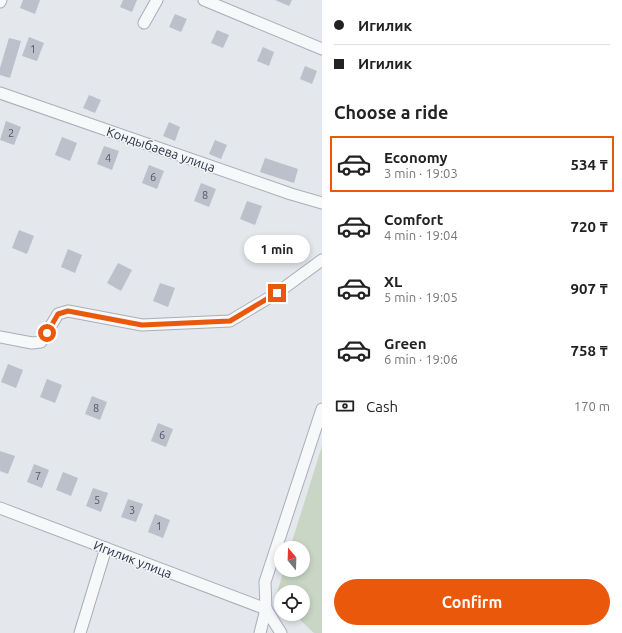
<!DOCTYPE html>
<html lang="en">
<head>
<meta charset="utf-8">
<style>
  :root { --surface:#fff; --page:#f2f2f2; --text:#222; --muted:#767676; --line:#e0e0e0; --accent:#ea580c }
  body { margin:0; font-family:Ubuntu,sans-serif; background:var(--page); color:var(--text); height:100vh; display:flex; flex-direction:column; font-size:15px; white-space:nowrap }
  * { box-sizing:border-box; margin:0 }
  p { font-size:13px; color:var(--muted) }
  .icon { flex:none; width:22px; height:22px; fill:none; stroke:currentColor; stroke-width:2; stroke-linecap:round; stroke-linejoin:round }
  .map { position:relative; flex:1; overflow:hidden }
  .details { display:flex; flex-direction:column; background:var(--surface); width:300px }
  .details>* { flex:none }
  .hud { display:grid; align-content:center; height:88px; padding:0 12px; background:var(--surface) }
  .needle { width:26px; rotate:341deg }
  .fabs { position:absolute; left:274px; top:541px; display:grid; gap:8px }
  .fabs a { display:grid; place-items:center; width:36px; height:36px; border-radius:50%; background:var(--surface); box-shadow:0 2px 6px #0003; font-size:20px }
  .end { position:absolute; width:18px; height:18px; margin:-9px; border:5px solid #ea580c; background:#fff; box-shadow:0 0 0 2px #fff }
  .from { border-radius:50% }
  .bubble { position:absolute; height:28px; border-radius:14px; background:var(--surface); box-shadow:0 2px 6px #0003; font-size:13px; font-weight:600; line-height:28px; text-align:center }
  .hud b { display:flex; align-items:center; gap:14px; height:38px; font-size:15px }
  .hud b+b { border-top:1px solid var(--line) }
  .hud i { width:10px; height:10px; background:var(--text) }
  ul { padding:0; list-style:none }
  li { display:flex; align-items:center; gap:12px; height:56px; margin:0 8px 6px; padding:0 4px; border:2px solid transparent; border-radius:0px }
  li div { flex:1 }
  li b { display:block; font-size:15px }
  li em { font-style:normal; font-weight:600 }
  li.current { border-color:var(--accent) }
  li>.icon { width:36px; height:36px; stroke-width:1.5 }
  h2 { padding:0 12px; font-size:18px; line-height:48px }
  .pay { display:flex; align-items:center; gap:10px; height:44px; padding:0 12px; font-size:15px }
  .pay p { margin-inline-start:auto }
  .button { display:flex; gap:8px; margin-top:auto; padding:8px 12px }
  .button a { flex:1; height:46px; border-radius:24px; background:var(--accent); color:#fff; font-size:16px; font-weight:600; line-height:46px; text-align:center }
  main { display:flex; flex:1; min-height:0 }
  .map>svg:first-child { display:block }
</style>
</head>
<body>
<main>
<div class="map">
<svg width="322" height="633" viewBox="0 0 322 633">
  <rect width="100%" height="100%" fill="#e4e7ec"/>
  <path fill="#c9d6c5" d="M322,446v187h-8l-20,-19h9v-22h-22v9l-5,-5 8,-26h19v-22h-13z"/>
  <g fill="#bbc0ca">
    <path d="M23,0h17l-5,14 -15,-6z"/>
    <path d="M123,0h14l-5,12 -12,-5z"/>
    <path d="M275,0h17l-3,6z"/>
    <path d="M175,14l12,5 -6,13 -12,-5z"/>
    <path d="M217,30l12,5 -6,13 -12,-5z"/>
    <path d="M29,37l15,6 -7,18 -15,-5z"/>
    <path d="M9,38l12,3 -11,37 -10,-3v-7z"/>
    <path d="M263,47l11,5 -5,14 -12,-5z"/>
    <path d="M305,66l12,5 -5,13 -12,-5z"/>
    <path d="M89,95l12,5 -6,13 -12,-5z"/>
    <path d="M6,121l15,6 -7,18 -14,-5z"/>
    <path d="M169,122l11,5 -5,14 -12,-5z"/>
    <path d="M62,137l15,6 -7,18 -15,-6z"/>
    <path d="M215,140l12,5 -6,14 -12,-5z"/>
    <path d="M104,146l15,5 -7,19 -15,-6z"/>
    <path d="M265,158l33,11 -4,14 -34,-11z"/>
    <path d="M149,165l15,6 -7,18 -15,-6z"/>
    <path d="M201,183l15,6 -7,18 -15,-6z"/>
    <path d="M247,201l15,5 -7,19 -15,-6z"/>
    <path d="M19,230l15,6 -7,18 -15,-6z"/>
    <path d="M68,249l14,6 -7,18 -14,-6z"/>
    <path d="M118,263l14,7 -11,21 -14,-8z"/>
    <path d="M160,283l15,5 -7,19 -15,-6z"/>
    <path d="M8,364l15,6 -7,18 -15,-6z"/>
    <path d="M47,379l15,6 -7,18 -15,-6z"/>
    <path d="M92,396l15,6 -7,18 -15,-6z"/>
    <path d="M158,423l15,6 -7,18 -15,-6z"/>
    <path d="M0,451l15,5 -7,18 -8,-3z"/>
    <path d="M34,464l15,6 -7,18 -15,-6z"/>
    <path d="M63,472l15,6 -7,18 -15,-6z"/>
    <path d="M93,488l15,5 -7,19 -15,-6z"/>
    <path d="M128,499l15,5 -7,18 -15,-5z"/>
    <path d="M155,514l15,6 -7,18 -15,-6z"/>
  </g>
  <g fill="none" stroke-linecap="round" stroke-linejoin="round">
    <defs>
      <g id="minor">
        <path d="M204,0l118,49"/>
        <path d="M0,2l1,-2"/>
        <path d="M144,23l13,-23"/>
        <path d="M0,93l291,101 31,9"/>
        <path d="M0,337l32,6 9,-1 17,-28 10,-3 74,14 88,-4 47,-28 45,-33"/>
        <path d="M0,508l266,101"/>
        <path d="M266,609l15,24"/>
        <path d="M80,633l26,-85"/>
        <path d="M260,633l6,-24 -1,-27 57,-173"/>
      </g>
    </defs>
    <use href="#minor" stroke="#a9aeb7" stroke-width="13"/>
    <use href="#minor" stroke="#f7f8fa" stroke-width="11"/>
  </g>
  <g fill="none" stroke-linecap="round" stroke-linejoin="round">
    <path stroke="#ea580c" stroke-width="5" d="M47,333l11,-19 10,-3 74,14 88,-4 47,-28"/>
  </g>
  <g text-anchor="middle" stroke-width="3" stroke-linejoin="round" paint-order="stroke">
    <g font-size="11" fill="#4f5766">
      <text x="33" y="53">1</text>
      <text x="11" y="137">2</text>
      <text x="108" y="162">4</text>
      <text x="153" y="181">6</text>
      <text x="205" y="199">8</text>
      <text x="96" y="412">8</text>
      <text x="162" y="439">6</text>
      <text x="38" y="480">7</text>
      <text x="97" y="504">5</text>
      <text x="132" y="514">3</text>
      <text x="159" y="530">1</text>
    </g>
    <g font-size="13" fill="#2b3445" stroke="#f4f6f9">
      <text transform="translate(161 149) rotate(19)" y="5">Кондыбаева улица</text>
      <text transform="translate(133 559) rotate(21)" y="5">Игилик улица</text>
    </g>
  </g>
</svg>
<div class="fabs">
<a><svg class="needle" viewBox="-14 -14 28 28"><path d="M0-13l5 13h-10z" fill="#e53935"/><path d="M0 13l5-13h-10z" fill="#767676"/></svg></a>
<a><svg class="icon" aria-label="locate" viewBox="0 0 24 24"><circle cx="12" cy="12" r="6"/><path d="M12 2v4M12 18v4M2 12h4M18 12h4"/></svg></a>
</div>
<i class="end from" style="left:47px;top:333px"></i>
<i class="end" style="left:277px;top:293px"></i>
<div class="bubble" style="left:244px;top:235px;width:66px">1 min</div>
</div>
<section class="details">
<div class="hud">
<b><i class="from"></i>Игилик</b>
<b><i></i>Игилик</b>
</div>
<h2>Choose a ride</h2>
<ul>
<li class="current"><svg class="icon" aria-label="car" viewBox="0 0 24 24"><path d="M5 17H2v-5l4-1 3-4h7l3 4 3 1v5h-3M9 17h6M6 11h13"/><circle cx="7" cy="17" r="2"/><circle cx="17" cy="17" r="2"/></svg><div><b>Economy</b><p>3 min · 19:03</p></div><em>534 ₸</em></li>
<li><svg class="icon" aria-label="car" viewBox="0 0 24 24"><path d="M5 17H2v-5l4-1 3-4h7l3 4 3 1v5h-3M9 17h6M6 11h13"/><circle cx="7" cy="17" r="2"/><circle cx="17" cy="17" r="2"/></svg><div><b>Comfort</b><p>4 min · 19:04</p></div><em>720 ₸</em></li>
<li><svg class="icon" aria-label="car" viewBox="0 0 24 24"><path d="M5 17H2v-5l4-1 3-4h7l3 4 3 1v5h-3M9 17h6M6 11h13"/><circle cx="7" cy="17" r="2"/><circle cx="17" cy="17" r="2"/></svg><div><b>XL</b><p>5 min · 19:05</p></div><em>907 ₸</em></li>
<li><svg class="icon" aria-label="car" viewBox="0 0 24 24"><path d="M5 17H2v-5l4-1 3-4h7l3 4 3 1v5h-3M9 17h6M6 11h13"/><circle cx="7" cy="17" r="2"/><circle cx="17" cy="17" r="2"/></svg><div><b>Green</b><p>6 min · 19:06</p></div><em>758 ₸</em></li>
</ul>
<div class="pay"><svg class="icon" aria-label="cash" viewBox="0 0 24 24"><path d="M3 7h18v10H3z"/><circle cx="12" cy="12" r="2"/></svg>Cash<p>170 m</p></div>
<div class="button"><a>Confirm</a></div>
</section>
</main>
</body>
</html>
